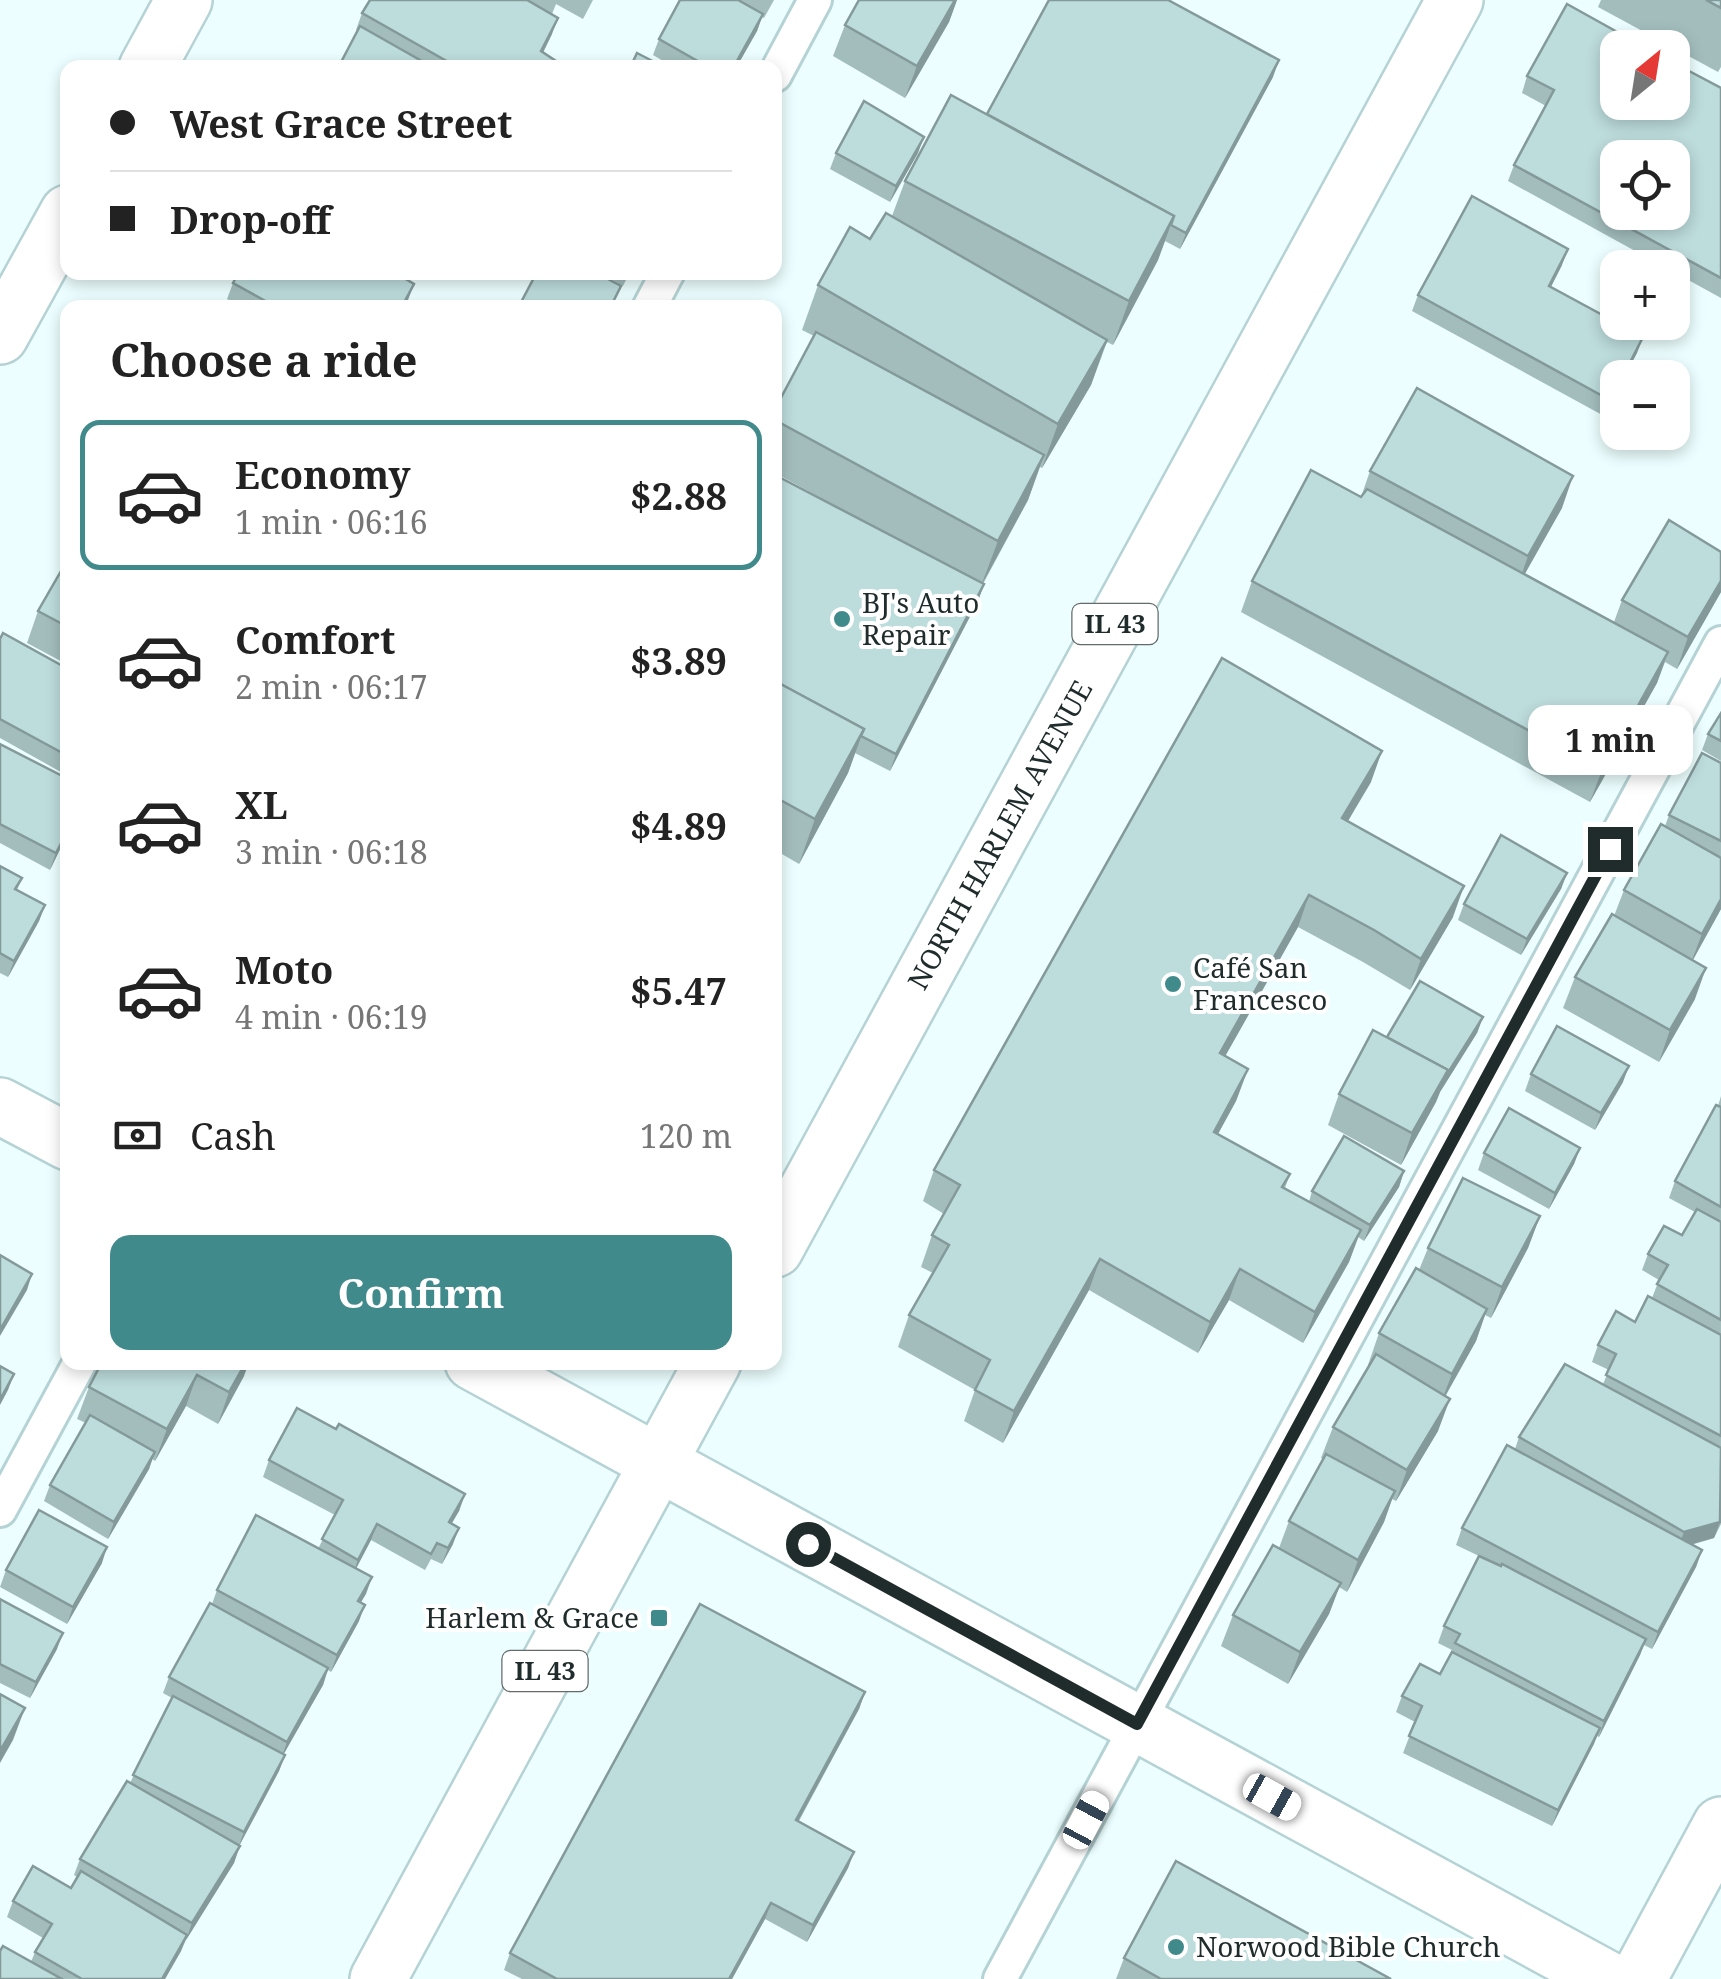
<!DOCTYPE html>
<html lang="en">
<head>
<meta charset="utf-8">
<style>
  :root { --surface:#fff; --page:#f6f6f6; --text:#222; --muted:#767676; --line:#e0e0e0; --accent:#418a8c }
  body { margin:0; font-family:"Noto Serif",serif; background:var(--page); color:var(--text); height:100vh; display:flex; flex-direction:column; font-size:38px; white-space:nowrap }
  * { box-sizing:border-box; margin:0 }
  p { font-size:32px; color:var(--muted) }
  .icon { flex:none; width:55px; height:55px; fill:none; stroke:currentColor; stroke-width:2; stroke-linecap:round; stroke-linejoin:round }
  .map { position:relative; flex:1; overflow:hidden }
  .details { position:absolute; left:60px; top:300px; width:722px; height:1070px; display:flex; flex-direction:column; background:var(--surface); border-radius:20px; box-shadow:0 5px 15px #0003 }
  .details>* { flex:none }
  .guide { position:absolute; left:60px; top:60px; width:722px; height:220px; border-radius:20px; box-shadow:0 5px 15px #0003; display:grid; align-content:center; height:220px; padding:0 50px; background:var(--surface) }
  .needle { width:65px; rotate:30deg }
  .controls { position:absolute; left:1600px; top:30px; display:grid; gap:20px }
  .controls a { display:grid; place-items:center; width:90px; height:90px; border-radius:20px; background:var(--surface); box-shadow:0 5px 15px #0003; font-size:50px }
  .end { position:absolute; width:45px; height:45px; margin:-22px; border:12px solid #202c2c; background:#fff; box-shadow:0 0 0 5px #fff }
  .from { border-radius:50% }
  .bubble { position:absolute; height:70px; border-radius:20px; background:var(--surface); box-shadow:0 5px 15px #0003; font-size:32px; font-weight:700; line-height:70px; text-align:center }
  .car { position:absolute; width:30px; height:60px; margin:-30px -15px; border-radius:12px; box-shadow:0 0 8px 2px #0007; background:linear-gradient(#fff 24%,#345 0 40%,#fff 0 76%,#345 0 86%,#fff 0) }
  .guide b { display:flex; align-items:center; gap:35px; height:95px; font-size:38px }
  .guide b+b { border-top:2px solid var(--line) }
  .guide i { width:25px; height:25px; background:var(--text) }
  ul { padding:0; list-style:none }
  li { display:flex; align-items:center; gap:30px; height:150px; margin:0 20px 15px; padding:0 30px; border:5px solid transparent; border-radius:20px }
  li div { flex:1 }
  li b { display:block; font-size:38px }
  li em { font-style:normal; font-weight:700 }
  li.selected { border-color:var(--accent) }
  li>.icon { width:90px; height:90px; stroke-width:1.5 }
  h2 { padding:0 50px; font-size:45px; line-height:120px }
  .pay { display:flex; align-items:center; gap:25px; height:110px; padding:0 50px; font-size:38px }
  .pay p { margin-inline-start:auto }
  .primary-button { display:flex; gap:20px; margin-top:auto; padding:20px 50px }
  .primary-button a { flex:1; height:115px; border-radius:20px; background:var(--accent); color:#fff; font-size:40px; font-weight:700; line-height:115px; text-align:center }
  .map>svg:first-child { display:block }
</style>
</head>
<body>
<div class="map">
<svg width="1721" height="1979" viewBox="0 0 1721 1979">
  <rect width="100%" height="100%" fill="#ecfeff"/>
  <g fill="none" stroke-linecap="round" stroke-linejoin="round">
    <defs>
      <g id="service">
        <path d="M775,75l40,-75"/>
        <path d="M649,308l19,-36"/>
        <path d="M0,1510l80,-148"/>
        <path d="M1000,1979l721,-1336"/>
      </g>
      <g id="minor">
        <path d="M147,68l37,-68"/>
        <path d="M0,336l68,-123"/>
        <path d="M0,1106l68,36"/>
        <path d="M473,1362l1134,617"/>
        <path d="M1638,1979l83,-154"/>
      </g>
      <g id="primary">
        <path d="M775,1249l680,-1249"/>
        <path d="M378,1979l335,-617"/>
      </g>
    </defs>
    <use href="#service" stroke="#b5d3d4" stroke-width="38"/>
    <use href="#minor" stroke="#b5d3d4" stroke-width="60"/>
    <use href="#primary" stroke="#b5d3d4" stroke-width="60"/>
    <use href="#service" stroke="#fff" stroke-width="32"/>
    <use href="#minor" stroke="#fff" stroke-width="55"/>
    <use href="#primary" stroke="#fff" stroke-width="55"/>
  </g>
  <g fill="#a3bdbd">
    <path d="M370,0h223l-10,19 -27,-15 -4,10v20l-9,19 15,15h-220l20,-37 -2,-1 6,-17z"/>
    <path d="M680,0h94l-10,18 -2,-1 -5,14 -21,37h-61l-22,-13 6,-16z"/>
    <path d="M859,0h98l-8,22 -44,76 -72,-42 12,-31z"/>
    <path d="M1601,0h120v67l-3,5 -120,-65z"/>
    <path d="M1527,76l194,12v210l-49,-27v-3h-6l-158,-87 6,-16 32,-59 -24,-13z"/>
    <path d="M1273,77l-93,172 -15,-8 -7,19 -45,85 -6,-3 -16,43 -49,83 -2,-1 -12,33 -45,84h1l-6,17 -88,170 -35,-18 -7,20 -49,91 -24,-14v-370l90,42 -90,-49v-64l39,-73 -12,-6 16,-45 52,-46 22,-23 13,-35 82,-67z"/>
    <path d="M836,153h82l-28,49 -60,-33z"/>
    <path d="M1562,265l-11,22 86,66 -19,25v13l-14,25 -192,-105 6,-16z"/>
    <path d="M599,272h31l-7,14z"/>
    <path d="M233,283l181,1 -10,24h-161l-16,-9z"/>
    <path d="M1370,471l192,37 -38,66 90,48 8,-22 99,-48v40l-44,77 -12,-7 -8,21 -67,119 -349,-190 11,-31 109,-84z"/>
    <path d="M68,546v119l-41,-22 11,-32 29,-51 -4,-2z"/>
    <path d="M0,639l68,30v107l-68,-38z"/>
    <path d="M1721,713v48l-19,-11 6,-16z"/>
    <path d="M0,744l68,35v67l-5,-3 -13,27 -50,-27z"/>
    <path d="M1721,763v146l-28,51 2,39 -36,63 -96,-54 12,-31 39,-61 10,-26 41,-64 4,-11z"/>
    <path d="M1371,782l-24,39 106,96 -43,73 -47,-28 -65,-35 -73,129 23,13 -12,32 -18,33 72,40 -5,14 24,14 3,-11 92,-20 -5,16 -35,54 -6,-4 -9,25 -46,81 -74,-43 -31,53 -109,-63 -86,153 -39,-22 11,-31 -77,-43 11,-32 24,-42 -12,-6 11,-32 12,-21 -21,-13 11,-31z"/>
    <path d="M0,866l22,12 -5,12 28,15 -6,16 -31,56 -8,-4z"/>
    <path d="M1567,873l-6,16 -40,66 -63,-35 6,-16z"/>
    <path d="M1483,1017l-6,16 -37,59 -4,10 -35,63 -73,-40 11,-31 48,-57z"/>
    <path d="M1531,1074l92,8 -28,48 -70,-39z"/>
    <path d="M1721,1096v428l-7,14 -23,7 11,5 -6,17 -44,82 -8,-4 -4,10 -41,82 -2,-1 -45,90 -149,-73 12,-31 -19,-10 6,-16 38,-22 12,-24 -14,-7 6,-17 35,-70 -23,-11 6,-17 53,-79 4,-12 84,-53 6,-14 -17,-8 6,-17 37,-23 17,-24 7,-18 -17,-10 6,-16 34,-19 13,-23 -26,-14 6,-17 43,-75z"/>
    <path d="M1580,1148l-6,16 -25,45 -71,-39 6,-17z"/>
    <path d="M1540,1216l-12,32 -37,70 -6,-3 -9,26 -31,56 -7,34 -42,70 -4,-2 -8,23 -37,70 -8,-5 -10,27 -41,70 -67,-38 12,-31 46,-67 10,-27 34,-62 -2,-1 12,-31 36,-62h-1l11,-32 40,-63 9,-22z"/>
    <path d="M102,1362l142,14 -26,48 -32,-18 -31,55 -3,-2 -3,10 -41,70 -64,-38 6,-16 36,-62 -9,-4 12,-32z"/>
    <path d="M336,1429l129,65 -6,17 -7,12 1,21 -11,20 -11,-5 -6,11 -54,-30 -15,29 16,8 -11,25 -2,19 -28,51 -3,-2 -5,15 -40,69 2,1 -6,16 -40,75 -5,17 -48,77 -5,11 -16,28h-165l31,-17 4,-10 8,-14 -36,-21 6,-16 58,-13 6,-11 -3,-2 6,-16 50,-76 42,-85 -9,-5 6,-16 43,-73 5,-14 101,-41 17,-34 -72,-38 6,-17z"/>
    <path d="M102,1563l-35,61 -67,-37 6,-17z"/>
    <path d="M0,1599l57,50 -27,49 -30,-15z"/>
    <path d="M865,1692l-6,17 -60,112 55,31 -6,16 -41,74 -42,-23 -33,60h-210l-18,-9 6,-17z"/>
    <path d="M1124,1958l267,21h-275z"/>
  </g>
  <g fill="#849a9a">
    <path d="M955,0h2l-8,22 -44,76 12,-32z"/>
    <path d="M763,14l-6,17 -21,37h-3z"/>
    <path d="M558,18l-6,16 -17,34 6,-17z"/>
    <path d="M1279,60l-6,17 -93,172 6,-16z"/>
    <path d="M924,137l-6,16 -28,49 6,-16z"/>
    <path d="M1174,216l-16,44 -45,85 16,-44z"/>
    <path d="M1568,249l-6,16 -19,37 6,-16z"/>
    <path d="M414,284l-6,16 -4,8h-3z"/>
    <path d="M1643,337l-6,16 -13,25h-2z"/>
    <path d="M1107,340l-16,45 -49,83 16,-44z"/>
    <path d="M1618,386v5l-14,25 6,-16z"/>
    <path d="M1044,455l-16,45 -47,86 17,-45z"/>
    <path d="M1573,476l-11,32 -45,80 11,-32z"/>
    <path d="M1721,581v11l-44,77 11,-32z"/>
    <path d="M984,584l-6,17 -88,170 6,-17z"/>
    <path d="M1668,652l-11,31 -67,119 12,-32z"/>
    <path d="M864,729l-16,44 -49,91 16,-45z"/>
    <path d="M1382,751l-11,31 -40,68 11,-32z"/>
    <path d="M68,830l-5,13 -13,27 6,-17z"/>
    <path d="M1567,873l-6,16 -40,66 6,-16z"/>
    <path d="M1464,886l-11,31 -43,73 11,-31z"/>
    <path d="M1309,895l-11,32 -89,158 11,-32z"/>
    <path d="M1721,899v10l-31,56 12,-31z"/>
    <path d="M45,905l-6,16 -31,56 6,-16z"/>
    <path d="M1706,968l-11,31 -36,63 11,-32z"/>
    <path d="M1483,1017l-6,16 -37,59 -4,10 -35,63 11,-32 36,-63z"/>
    <path d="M1629,1066l-6,16 -28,48 6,-17z"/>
    <path d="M1248,1069l-12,32 -34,62 12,-31z"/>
    <path d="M1580,1148l-6,16 -25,45 6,-16z"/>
    <path d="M1404,1171l-5,16 -35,54 6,-16z"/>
    <path d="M1540,1216l-12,32 -37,70 11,-31z"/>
    <path d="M1361,1230l-12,32 -46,81 12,-31z"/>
    <path d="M1100,1259l-11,31 -86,153 11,-32z"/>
    <path d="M1240,1269l-11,31 -31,53 12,-31z"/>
    <path d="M32,1274l-5,16 -27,46v-6z"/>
    <path d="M1487,1309l-11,32 -36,64 12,-31z"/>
    <path d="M246,1362h3l-5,14 -26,48 11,-32z"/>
    <path d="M14,1374l-6,16 -8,15v-5z"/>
    <path d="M197,1375l-11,31 -31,55 12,-32z"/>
    <path d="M1450,1399l-12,32 -42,70 11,-31z"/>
    <path d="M155,1452l-6,17 -41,70 6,-17z"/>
    <path d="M1395,1491l-11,31 -37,70 11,-32z"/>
    <path d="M465,1494l-6,17 -16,27 6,-16z"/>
    <path d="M1721,1520l-7,18 -36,10 6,-16z"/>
    <path d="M377,1524l-6,16 -19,36 6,-16z"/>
    <path d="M459,1528l-6,16 -11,20 6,-16z"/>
    <path d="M107,1547l-5,16 -35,61 6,-17z"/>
    <path d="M1702,1550l-6,17 -44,82 6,-17z"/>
    <path d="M372,1577l-6,17 -14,23 6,-16z"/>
    <path d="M1341,1583l-12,31 -41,70 12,-32z"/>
    <path d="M365,1605l-6,16 -28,51 6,-17z"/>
    <path d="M63,1633l-6,16 -27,49 6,-16z"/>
    <path d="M1646,1639l-6,16 -41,82 5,-16z"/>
    <path d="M328,1668l-5,17 -42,74 6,-17z"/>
    <path d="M865,1692l-6,17 -69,127 6,-16z"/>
    <path d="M25,1708l-12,32 -13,23v-12z"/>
    <path d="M1600,1728l-6,16 -42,82 6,-16z"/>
    <path d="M285,1755l-6,16 -41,77 6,-16z"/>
    <path d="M240,1846l-6,17 -48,77 6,-17z"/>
    <path d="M854,1852l-6,16 -41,74 6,-17z"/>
    <path d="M771,1903l-6,16 -33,60h-3z"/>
    <path d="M187,1935l-6,16 -16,28h-3z"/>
  </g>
  <g fill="#bddcdc" stroke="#849a9a" stroke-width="2.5" fill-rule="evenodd">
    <path d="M370,0h157l31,18 -17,33 18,12 -2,5h-98l-97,-55z"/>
    <path d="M680,0h58l25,14 -30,54h-23l-51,-29z"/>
    <path d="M859,0h96l-38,66 -72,-41z"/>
    <path d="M1049,0h119l111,60 -93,173 -15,-8 3,-9 -187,-102z"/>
    <path d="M1706,0h15v8z"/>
    <path d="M1567,4l79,44h-28v54h54v-40l49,26v190l-207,-113 40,-75 -27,-14zM1618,158h54v54h-54z"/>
    <path d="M360,26l74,42h-96z"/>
    <path d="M637,53l29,15h-36z"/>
    <path d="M951,95l223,121 -45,85 -224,-120z"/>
    <path d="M864,101l60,36 -28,49 -60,-33z"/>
    <path d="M1472,196l96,53 -19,37 94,51 -21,41h-4v8l-8,14 -192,-105z"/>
    <path d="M886,213l221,127 -49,84 -240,-139 32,-58 20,12z"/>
    <path d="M239,272h155l20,12 -13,24h-123l-45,-25z"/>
    <path d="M537,272h58l26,14 -11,22h-92z"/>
    <path d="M816,332l228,123 -46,86 -223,-121v-11z"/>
    <path d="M1417,388l156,88 -45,80 -158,-85z"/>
    <path d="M1311,470l50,27 6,-8 301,163 -66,118 -350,-189z"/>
    <path d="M777,476l207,108 -88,170 -35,-18 3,-7 -89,-48v-201z"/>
    <path d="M1669,520l52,32v29l-33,56 -66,-37z"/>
    <path d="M68,559v68l-30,-16z"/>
    <path d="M3,633l65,36v87l-68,-37v-80z"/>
    <path d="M1222,658l160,93 -40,67 122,68 -43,73 -47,-29 -65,-35 -89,158 28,16 -34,63 76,42 -8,13 79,43 -46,82 -75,-43 -30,53 -110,-63 -86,152 -39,-21 15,-30 -81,-45 40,-70 -17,-10 28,-50 -26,-15z"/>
    <path d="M775,681l89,48 -49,90 -40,-22z"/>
    <path d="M1721,713v28l-13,-7z"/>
    <path d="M0,744l68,35v51l-12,23 -56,-29z"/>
    <path d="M1702,753l19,10v78l-52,-26z"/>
    <path d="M1661,824l60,34v41l-19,35 -78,-44z"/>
    <path d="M1501,835l66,38 -40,66 -63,-35z"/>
    <path d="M0,866l22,12 -7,11 30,16 -31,56 -14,-8z"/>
    <path d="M1612,914l94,54 -36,62 -95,-53z"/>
    <path d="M1420,981l63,36 -37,59 2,-6 -61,-33z"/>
    <path d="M1557,1026l72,40 -28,47 -70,-39z"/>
    <path d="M1373,1030l75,40 -36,63 -73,-39z"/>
    <path d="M1716,1105l5,2v100l-46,-26z"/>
    <path d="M1509,1108l71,40 -25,45 -71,-40z"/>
    <path d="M1344,1136l60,35 -34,54 -58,-34z"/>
    <path d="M1463,1178l77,38 -38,71 -74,-39z"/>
    <path d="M1697,1209l24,13v98l-64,-36 11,-19 -20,-11 16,-28 18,9z"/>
    <path d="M0,1255l32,19 -32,56z"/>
    <path d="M1416,1268l71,41 -35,65 -73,-41z"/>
    <path d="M1648,1296l73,39v101l-115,-61 10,-21 -18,-9 18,-34 19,11z"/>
    <path d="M1376,1354l74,45 -43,71 -74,-43z"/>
    <path d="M102,1362h144l-17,30 -32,-17 -30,54 -78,-42z"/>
    <path d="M1565,1364l156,84 -1,74 -36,10 -165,-95z"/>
    <path d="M0,1366l14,8 -14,26z"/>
    <path d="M297,1408l39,21 3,-5 126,70 -16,28 10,6 -11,20 -11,-5 -6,11 -54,-30 -19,36 -36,-21 21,-39 -74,-40z"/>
    <path d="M90,1415l65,37 -41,70 -64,-37z"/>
    <path d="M1507,1445l195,105 -44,82 -196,-104z"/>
    <path d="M1326,1454l69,37 -37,69 -69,-39z"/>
    <path d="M39,1510l68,37 -34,60 -67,-37z"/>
    <path d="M256,1515l116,62 -14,24 7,4 -28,50 -120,-65z"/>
    <path d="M1273,1545l68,38 -41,69 -67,-37z"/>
    <path d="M1479,1556l22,10 1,-2 144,75 -42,82 -149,-78 5,-9 -16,-8z"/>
    <path d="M0,1599l63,34 -27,49 -36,-18z"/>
    <path d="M210,1603l118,65 -41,74 -118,-65z"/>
    <path d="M700,1604l165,88 -69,128 58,32 -41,73 -42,-22 -42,76h-172l-47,-26z"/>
    <path d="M1452,1652l148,76 -42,82 -149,-74 13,-30 -20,-10 18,-32 20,10z"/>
    <path d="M0,1694l25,14 -25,43z"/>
    <path d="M173,1696l112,59 -41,77 -111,-57z"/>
    <path d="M127,1781l113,65 -48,77 -112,-64z"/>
    <path d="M1176,1861l215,118h-230l-37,-21z"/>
    <path d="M33,1866l38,22 10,-17 106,64 -25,44h-80l-47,-27 17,-28 -39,-23z"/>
    <path d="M3,1946l59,33h-62v-28z"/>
  </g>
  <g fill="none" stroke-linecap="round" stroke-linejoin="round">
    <path stroke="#202c2c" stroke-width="12" d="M808,1544l329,180 473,-875"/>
  </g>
  <g fill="#418a8c" stroke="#fff" stroke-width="4">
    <circle cx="842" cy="619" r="10"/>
    <circle cx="1173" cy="984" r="10"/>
    <rect x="649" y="1608" width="20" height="20" rx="5"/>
    <circle cx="1176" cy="1947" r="10"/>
  </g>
  <g text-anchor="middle" stroke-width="8" stroke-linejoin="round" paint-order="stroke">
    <g fill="#fff" stroke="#636b6b" stroke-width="2.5">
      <rect x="1072.5" y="604" width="85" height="40" rx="8"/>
      <rect x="502.5" y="1651" width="85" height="40" rx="8"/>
    </g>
    <g font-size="25" font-weight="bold" fill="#202c2c">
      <text x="1115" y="633">IL 43</text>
      <text x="545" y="1680">IL 43</text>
    </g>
    <g font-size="28" fill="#202c2c" stroke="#fff" text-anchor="start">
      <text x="862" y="613">BJ's Auto<tspan x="862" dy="32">Repair</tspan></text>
      <text x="1193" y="978">Café San<tspan x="1193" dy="32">Francesco</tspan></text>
      <text x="639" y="1628" text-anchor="end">Harlem &amp; Grace</text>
      <text x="1196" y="1957">Norwood Bible Church</text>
    </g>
    <g font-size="28" fill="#202c2c" stroke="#fff">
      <text transform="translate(1000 835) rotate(-61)" y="10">NORTH HARLEM AVENUE</text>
    </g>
  </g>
</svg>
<div class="controls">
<a><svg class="needle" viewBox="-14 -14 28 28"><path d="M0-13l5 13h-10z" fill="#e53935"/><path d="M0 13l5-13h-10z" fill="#767676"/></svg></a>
<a><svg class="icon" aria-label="locate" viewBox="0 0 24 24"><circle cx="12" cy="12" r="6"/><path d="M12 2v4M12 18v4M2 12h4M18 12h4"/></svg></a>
<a>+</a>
<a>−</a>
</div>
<i class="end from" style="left:808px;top:1544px"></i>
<i class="end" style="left:1610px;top:849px"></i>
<div class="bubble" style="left:1528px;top:705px;width:165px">1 min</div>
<i class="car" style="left:1272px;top:1797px;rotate:119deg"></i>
<i class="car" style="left:1086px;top:1820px;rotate:28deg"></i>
<div class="guide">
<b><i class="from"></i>West Grace Street</b>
<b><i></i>Drop-off</b>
</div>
<section class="details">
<h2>Choose a ride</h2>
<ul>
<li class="selected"><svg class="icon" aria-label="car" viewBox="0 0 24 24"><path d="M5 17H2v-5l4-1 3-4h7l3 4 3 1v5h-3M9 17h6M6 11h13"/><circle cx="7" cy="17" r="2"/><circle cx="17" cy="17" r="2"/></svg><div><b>Economy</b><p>1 min · 06:16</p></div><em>$2.88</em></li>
<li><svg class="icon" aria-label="car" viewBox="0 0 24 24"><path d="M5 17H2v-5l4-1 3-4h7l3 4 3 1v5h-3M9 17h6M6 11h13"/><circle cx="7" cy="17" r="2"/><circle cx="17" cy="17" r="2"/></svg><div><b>Comfort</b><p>2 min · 06:17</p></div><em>$3.89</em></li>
<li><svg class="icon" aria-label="car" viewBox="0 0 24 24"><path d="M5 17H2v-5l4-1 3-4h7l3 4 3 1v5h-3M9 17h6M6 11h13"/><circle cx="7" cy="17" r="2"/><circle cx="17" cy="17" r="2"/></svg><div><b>XL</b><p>3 min · 06:18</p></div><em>$4.89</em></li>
<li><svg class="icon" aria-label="car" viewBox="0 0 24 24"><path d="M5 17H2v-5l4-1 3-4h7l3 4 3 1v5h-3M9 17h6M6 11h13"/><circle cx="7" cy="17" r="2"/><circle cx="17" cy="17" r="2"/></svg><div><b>Moto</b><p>4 min · 06:19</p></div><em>$5.47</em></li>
</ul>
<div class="pay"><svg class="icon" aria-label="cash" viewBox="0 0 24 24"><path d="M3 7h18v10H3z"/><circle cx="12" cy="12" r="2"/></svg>Cash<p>120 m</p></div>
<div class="primary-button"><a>Confirm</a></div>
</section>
</div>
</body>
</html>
